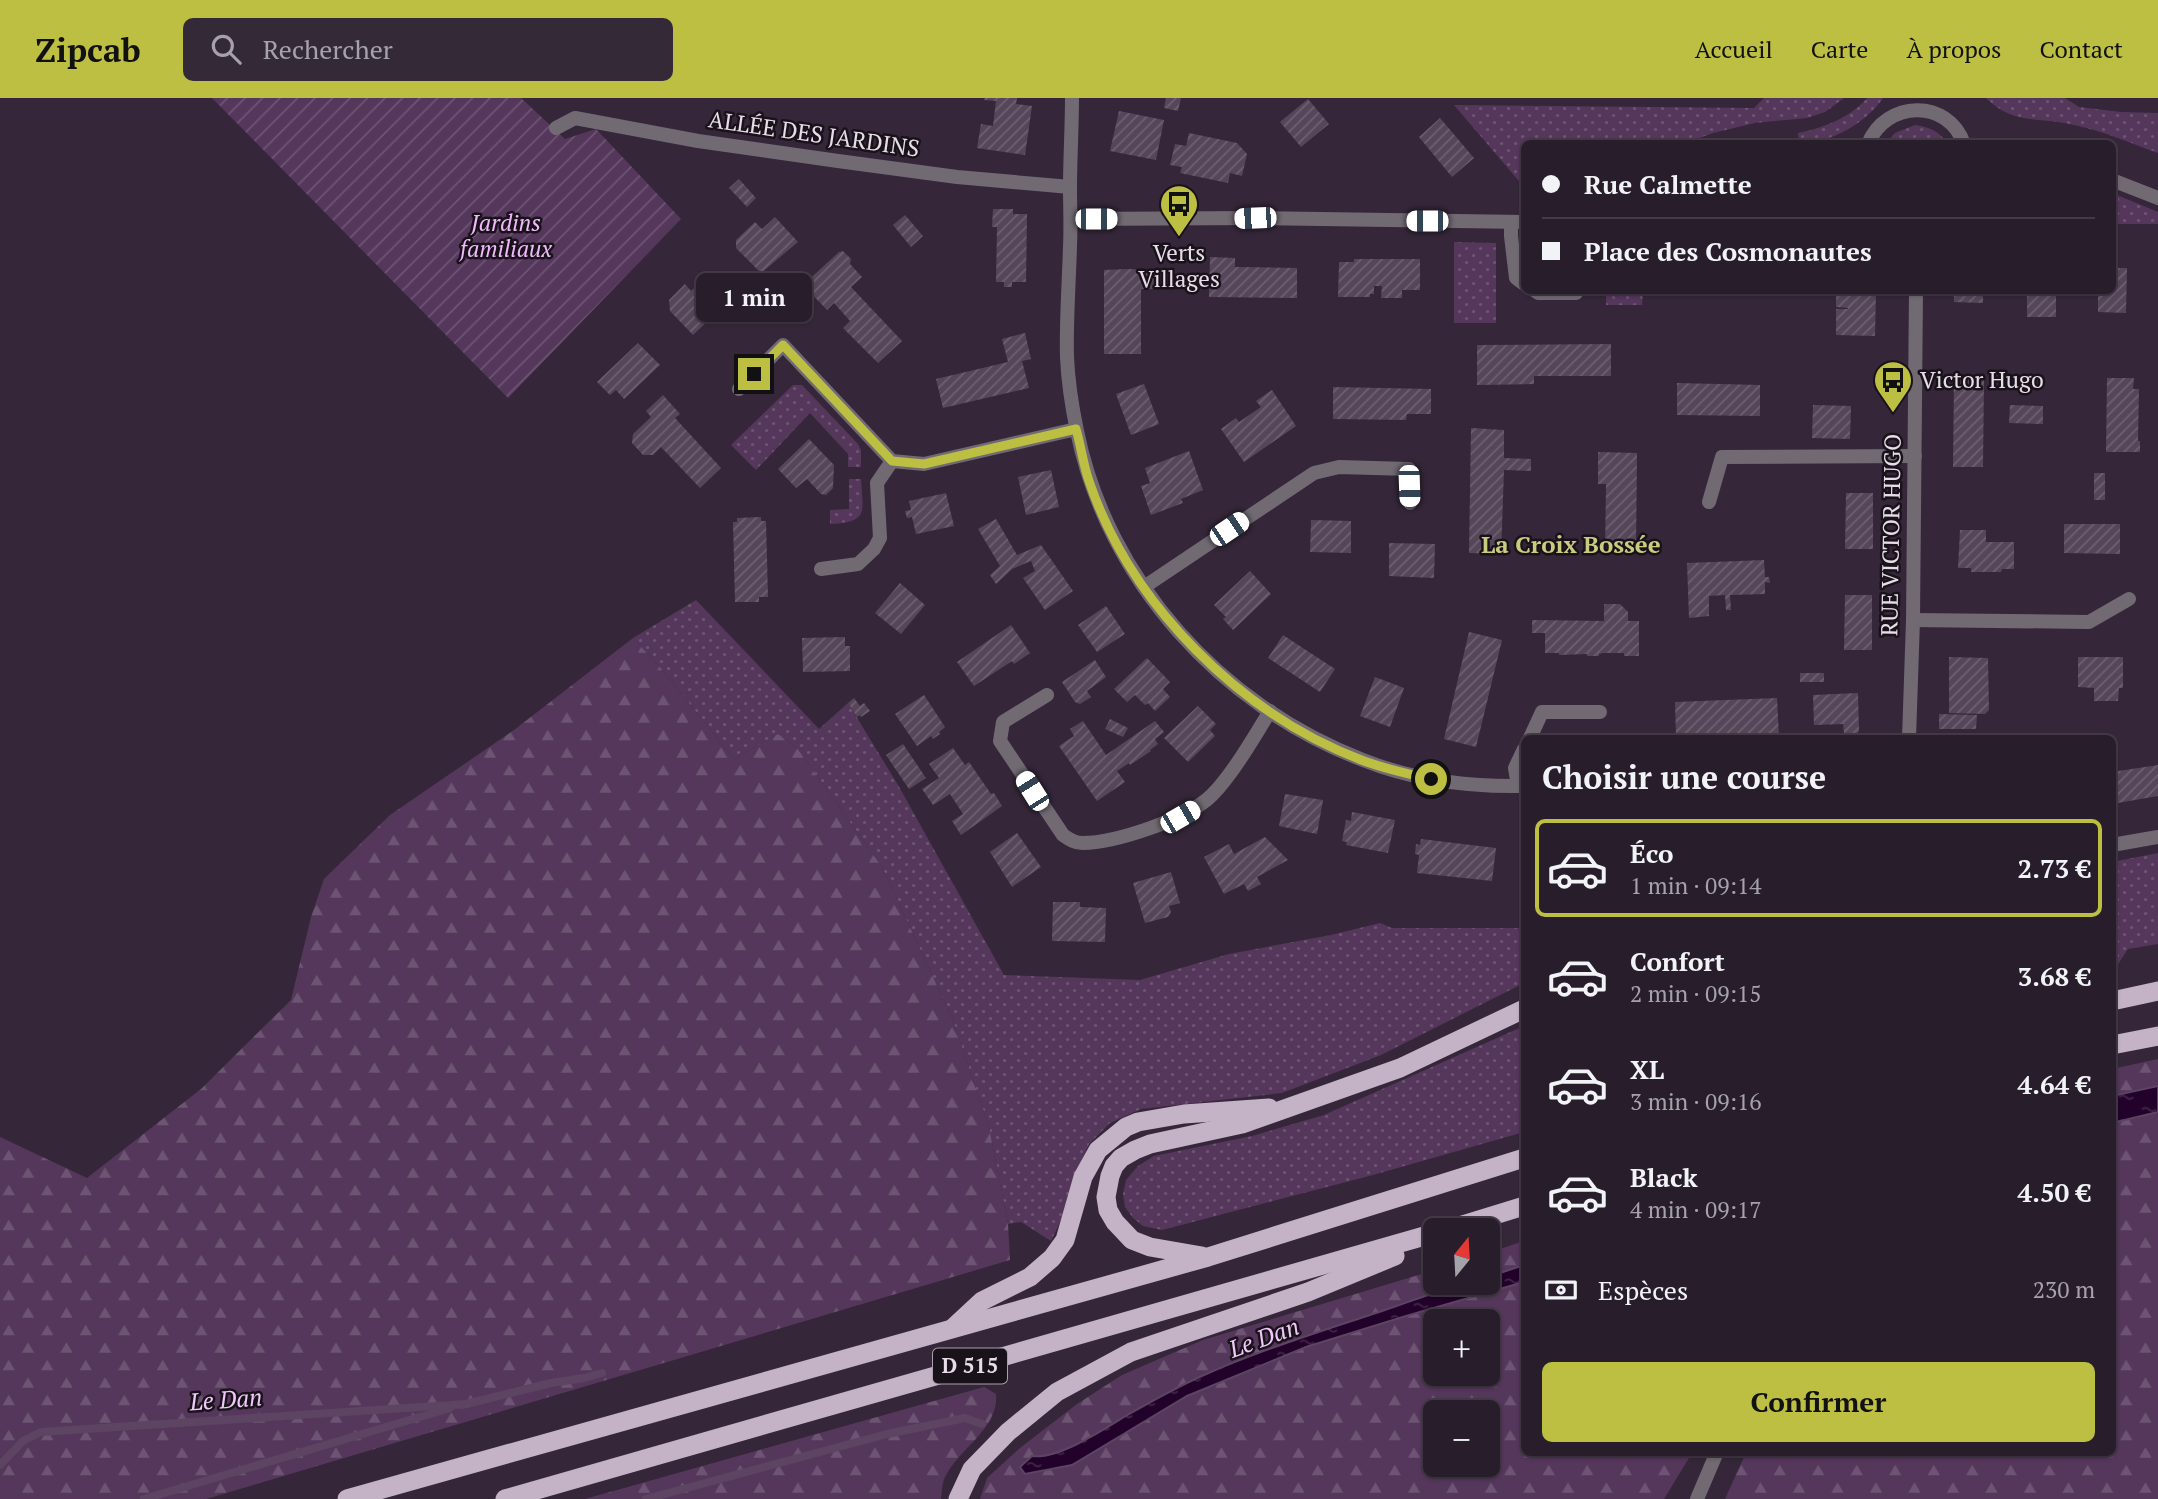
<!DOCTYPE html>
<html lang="fr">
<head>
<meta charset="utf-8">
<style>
  :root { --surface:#281d2b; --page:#342a37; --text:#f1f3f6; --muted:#a5a2a9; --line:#443b47; --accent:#bdbf43 }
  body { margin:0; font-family:"PT Serif",serif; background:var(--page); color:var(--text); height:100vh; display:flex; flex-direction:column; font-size:26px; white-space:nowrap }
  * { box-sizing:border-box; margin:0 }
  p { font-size:23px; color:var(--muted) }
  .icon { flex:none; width:38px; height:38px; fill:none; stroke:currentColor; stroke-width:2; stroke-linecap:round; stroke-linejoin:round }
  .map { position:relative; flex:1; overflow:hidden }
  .sheet { position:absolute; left:1521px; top:637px; width:595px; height:721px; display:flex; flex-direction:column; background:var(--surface); border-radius:10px; box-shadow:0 2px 5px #0004,0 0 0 2px var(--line) }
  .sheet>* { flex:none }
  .banner { position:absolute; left:1521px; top:42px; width:595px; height:154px; border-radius:10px; box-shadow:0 2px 5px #0004,0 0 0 2px var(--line); display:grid; align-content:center; height:154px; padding:0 21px; background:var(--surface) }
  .needle { width:46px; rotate:18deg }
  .tools { position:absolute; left:1423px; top:1120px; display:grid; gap:14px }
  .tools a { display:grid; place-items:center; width:77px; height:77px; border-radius:10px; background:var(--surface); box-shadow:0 2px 5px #0004,0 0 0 2px var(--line); font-size:35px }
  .end { position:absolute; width:32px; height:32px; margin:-16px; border:9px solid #bdbf43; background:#111; box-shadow:0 0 0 4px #111 }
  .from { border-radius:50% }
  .bubble { position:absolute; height:49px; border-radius:10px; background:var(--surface); box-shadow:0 2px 5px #0004,0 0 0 2px var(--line); font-size:23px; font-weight:800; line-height:49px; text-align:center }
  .car { position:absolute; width:21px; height:42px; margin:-21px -10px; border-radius:9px; box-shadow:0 0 5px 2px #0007; background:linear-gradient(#fff 24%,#345 0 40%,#fff 0 76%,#345 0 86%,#fff 0) }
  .banner b { display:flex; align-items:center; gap:24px; height:66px; font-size:26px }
  .banner b+b { border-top:2px solid var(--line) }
  .banner i { width:18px; height:18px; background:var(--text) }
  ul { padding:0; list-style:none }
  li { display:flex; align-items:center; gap:21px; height:98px; margin:0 14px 10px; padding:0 7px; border:4px solid transparent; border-radius:10px }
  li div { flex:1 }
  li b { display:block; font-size:26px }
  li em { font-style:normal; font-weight:800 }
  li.active { border-color:var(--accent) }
  li>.icon { width:63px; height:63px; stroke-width:1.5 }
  h2 { padding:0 21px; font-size:32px; line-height:84px }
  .pay { display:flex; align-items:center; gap:18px; height:77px; padding:0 21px; font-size:26px }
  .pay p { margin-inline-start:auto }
  .action { display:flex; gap:14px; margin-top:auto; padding:14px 21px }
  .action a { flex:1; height:80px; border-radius:10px; background:var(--accent); color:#111; font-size:28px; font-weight:800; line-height:80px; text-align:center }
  header { display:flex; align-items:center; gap:42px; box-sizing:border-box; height:98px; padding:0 35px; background:var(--accent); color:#111 }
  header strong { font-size:33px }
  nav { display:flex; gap:38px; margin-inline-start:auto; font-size:24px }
  .search { width:490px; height:63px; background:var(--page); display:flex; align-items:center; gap:18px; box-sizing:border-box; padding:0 24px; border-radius:10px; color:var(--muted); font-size:26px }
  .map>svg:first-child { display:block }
</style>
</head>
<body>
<header>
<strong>Zipcab</strong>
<div class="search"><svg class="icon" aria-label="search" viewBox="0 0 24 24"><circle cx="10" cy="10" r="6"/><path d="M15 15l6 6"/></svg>Rechercher</div>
<nav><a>Accueil</a><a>Carte</a><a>À propos</a><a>Contact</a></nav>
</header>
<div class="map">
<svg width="2158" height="1401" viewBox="0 0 2158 1401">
  <defs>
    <pattern id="grass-dots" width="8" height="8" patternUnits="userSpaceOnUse" patternTransform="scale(1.75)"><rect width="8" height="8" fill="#55375c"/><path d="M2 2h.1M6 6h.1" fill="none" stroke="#6d5473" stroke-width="1.8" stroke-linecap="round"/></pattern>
    <pattern id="forest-firs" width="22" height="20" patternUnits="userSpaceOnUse" patternTransform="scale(1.75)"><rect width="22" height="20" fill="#55375c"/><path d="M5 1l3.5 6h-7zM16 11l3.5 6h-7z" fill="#6d5473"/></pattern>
    <pattern id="garden-furrows" width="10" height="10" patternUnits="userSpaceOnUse" patternTransform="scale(1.75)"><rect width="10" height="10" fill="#55375c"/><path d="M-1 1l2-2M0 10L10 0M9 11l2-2" fill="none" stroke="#6d5473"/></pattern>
    <pattern id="water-ripples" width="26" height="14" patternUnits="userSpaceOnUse" patternTransform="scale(1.75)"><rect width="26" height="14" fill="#22022a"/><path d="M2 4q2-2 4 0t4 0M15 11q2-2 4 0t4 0" fill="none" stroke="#422649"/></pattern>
    <pattern id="building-hatch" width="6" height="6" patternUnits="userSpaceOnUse" patternTransform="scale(1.75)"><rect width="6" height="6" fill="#564659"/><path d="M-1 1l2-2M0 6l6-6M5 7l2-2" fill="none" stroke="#6e6071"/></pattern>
  </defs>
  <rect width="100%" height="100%" fill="#352739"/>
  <g fill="url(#grass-dots)">
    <path d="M1764,0h80l-19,14 -18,6 -52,5 -42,10 -27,10 -162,1v43l-70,-82 300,3z"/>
    <path d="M1867,0h16c-17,25 -53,46 -84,45l-1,-10c25,-5 52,-15 69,-35z"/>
    <path d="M1986,0h79l14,9 42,5 37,1v40c-28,-10 -55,-22 -84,-28 -35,-8 -61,0 -88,-27z"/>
    <path d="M1915,27c14,2 24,6 32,18h-61l9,-10z"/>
    <path d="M2112,95l46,19v12h-46z"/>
    <path d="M1454,144l42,1v80h-42z"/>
    <path d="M1606,193h37l-1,14h-36z"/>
    <path d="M793,287h9l56,59 3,6v17h-13v-13l-38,-41 -54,57 -25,-25z"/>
    <path d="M849,381h12c2,34 8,43 -31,45v-14l19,-1z"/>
    <path d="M696,502l123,129 29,-26 50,82 106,190 136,5 89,-26 102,-19 49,-12 12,5h132v55l-143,72 -99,38 -141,16 -31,14 -21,21 -13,29 -14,45 -11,23 -30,-19 -13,2 -19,-97 -37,-109 -70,-151 -85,-119 -19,-14 -44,25 -75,-93 -26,-28z"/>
    <path d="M2158,755v91l-30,5 -16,24v-111z"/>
    <path d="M1524,928v106l-151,43 -211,55 -19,-4 -10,-8 -8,-11 -2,-13 3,-14 12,-14 16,-10 98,-20 72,-21z"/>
  </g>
  <g fill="url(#forest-firs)" fill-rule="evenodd">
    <path d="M633,540l26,28 75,93 44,-25 19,14 85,119 70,151 37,109 19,97 2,36 -804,239h-206v-362l87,41 114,-89 90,-89 20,-83 13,-38 66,-64 124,-85z"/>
    <path d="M2158,961v440h-433l21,-46 366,-1v-383z"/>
    <path d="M1524,1143v211l168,1 -28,46h-684l7,-21 33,-30 57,-44 45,-29 81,-35 232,-70v13h53v-30zM1435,1223h53v53h-53zM1435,1314h53v53h-53z"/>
    <path d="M984,1289l12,7c3,35 -37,54 -51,83 -3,6 -3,15 -4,22h-356z"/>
  </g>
  <path fill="url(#garden-furrows)" d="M212,0h309l44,41 31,-10 85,90 -173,179z"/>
  <g fill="url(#water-ripples)" stroke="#5d4463" stroke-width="2">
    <path d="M2158,988v26l-46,11v-27z"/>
    <path d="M1524,1167v17l-118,34 -100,31 -119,49 -115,69 -47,9 -5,-7 12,-11c25,4 71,-26 92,-39 26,-15 53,-30 80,-42 59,-26 121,-45 181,-65 33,-11 68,-27 103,-27v-6z"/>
  </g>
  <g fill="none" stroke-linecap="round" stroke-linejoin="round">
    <g stroke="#5d4463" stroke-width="8">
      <path d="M462,1307l89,-22 33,-5 18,-5"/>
      <path d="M0,1367l23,-24 18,-9 426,-28"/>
      <path d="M144,1401l306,-91"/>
      <path d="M646,1401l241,-65 78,-16 17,6"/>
    </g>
  </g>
  <g fill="url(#building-hatch)">
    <path d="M985,0h32l-1,6 16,2 -7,49 -48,-7 4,-24 12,2 3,-25 -12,-1z"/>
    <path d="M1166,0h15l-3,13 -14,-3z"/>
    <path d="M1308,1l21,25 -28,23 -21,-25z"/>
    <path d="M1119,13l45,9 -8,40 -46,-9z"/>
    <path d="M1440,20l34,40 -22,19 -33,-40z"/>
    <path d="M1189,35l48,10 10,11 -5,22 -12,-3 -2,10 -48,-10 2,-6 -12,-2 5,-21 11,2z"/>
    <path d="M739,81l17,19 -9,9 -18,-19z"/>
    <path d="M993,111h20v5h14l-1,68h-14v5h-8v-5h-8l1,-55h-5z"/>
    <path d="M905,117l18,21 -12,11 -18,-22z"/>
    <path d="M775,119l23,25 -37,31 -25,-25v-8l19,-18 7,7z"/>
    <path d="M843,153l8,8 -1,5 12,13 -11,10 51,54 -24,22 -35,-35 7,-7 -16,-18 -7,7 -24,-25 36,-33z"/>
    <path d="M1210,159l25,1v9l62,1v30l-88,-1z"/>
    <path d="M1354,161h66v31h-18v8h-21l1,-12h-8v8h-4v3h-32l1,-35h15z"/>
    <path d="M2112,170h15l-1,45 -28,-1v-22h14z"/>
    <path d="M1129,171l45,2v18h-33v65h-37v-84z"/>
    <path d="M707,178l23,24 -37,35 -23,-24 -1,-11 16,-16 6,7z"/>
    <path d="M1676,192h90v6l-90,-1z"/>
    <path d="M1836,192h40l-1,46 -39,-1v-26h12v-1l-12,-1z"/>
    <path d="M1954,192h29v13l-29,-1z"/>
    <rect x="2027" y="192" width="29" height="27"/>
    <path d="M1025,235l6,26 -9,2 7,27 -86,20 -7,-29 72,-17 -6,-23z"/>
    <path d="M638,245l22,22 -36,34 -8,-9 -6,5 -13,-13z"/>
    <path d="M1611,246v32h-77v8l-57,1v-40z"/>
    <path d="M1954,280h30l-1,89h-30z"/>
    <path d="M2107,280h27l-1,11h6l-1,52h2v11h-34z"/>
    <path d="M1677,285l83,2v31l-83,-1z"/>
    <path d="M1144,286l15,40 -28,11 -15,-41z"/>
    <path d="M1333,289l98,2v25h-24l-1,6 -73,-1z"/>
    <path d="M1272,292l24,36 -52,36 -23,-33 15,-11 3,4 22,-15 -5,-6z"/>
    <path d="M663,297l17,19 -5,4 46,50 -21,20 -39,-41 -8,8h-10l-11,-12 1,-9 18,-17 -5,-6z"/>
    <path d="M1813,307l38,1 -1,33 -38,-1z"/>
    <path d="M2010,307l33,1v18l-34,-1z"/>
    <path d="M1471,330l33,2v28l27,1v12l-27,-1 -3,84 -32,-1z"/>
    <path d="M809,341l25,26 -1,23 -7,7 -5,-1 -14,-15 -11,9 -18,-19z"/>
    <path d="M1189,353l14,39 -22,9 2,4 -32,12 -10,-29 9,-3 -5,-15z"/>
    <path d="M1598,354l39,1 -1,99h-31l1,-68h-8z"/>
    <path d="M1051,372l8,37 -33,8 -8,-38z"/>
    <rect x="2094" y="375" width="11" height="27"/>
    <path d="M946,395l8,33 -38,8 -4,-17 -5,1 -2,-7 6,-1 -2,-9z"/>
    <path d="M1846,395h27v56h-28z"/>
    <path d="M761,419v4h5l2,76h-9v5h-24l-2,-80h4v-4z"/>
    <path d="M996,421l21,36 24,-10 32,46 -28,19 -22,-32 12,-7 -4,-10 -19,8 -16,15 -6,-9 10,-9 -22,-37z"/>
    <path d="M1311,422l40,1v32l-41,-1z"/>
    <path d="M2064,426h56v30l-56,-1z"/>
    <path d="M1960,432h26v12h28v27h-12l-1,3h-30v-4h-13z"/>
    <path d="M1389,445l46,1 -1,34 -45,-2z"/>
    <path d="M1764,462l1,17h4l1,6 -5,-1v12l-35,1 1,15h-5l-1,-15 -16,1v20l-20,2 -2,-55z"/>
    <path d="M1250,473l21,23 -38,36 -10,-11 3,-2 -12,-12z"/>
    <path d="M900,485l25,22 -24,29 -26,-21z"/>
    <path d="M1845,497h27v55h-28z"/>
    <path d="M1604,506h16l8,8v9h11v35h-15v-3h-21l-4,1v2h-12v-2l-28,1v-2h-14v-20h-13v-13l72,1z"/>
    <path d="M1106,508l19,28 -28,18 -19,-27z"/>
    <path d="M1011,527l19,28 -16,11 -2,-3 -38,25 -17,-24z"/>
    <path d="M1469,534l33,8 -26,107 -32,-8z"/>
    <path d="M1283,537l52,34 -15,23 -52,-34z"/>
    <path d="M845,539v9h5v25l-47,1 -1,-34z"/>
    <path d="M1949,559l39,1 1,52 -4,4 -36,-1z"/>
    <path d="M2078,559h45v31h-4l-1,13h-24v-13l-16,-1z"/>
    <path d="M1147,560l23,24 -7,7 7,8 -15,14 -7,-8 -3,2 -10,-10 -8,7 -13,-13z"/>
    <path d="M1095,562l11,17 -19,14 4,6 -11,7 -5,-2 -13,-20z"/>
    <rect x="1800" y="575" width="24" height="9"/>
    <path d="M1375,579l29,11 -14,39 -30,-11z"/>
    <path d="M1858,595l1,38 -3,4h-10l-2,-2 -1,-9 -29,1 -1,-30z"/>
    <path d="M924,597l21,32 -6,5 1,2 -7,5 -2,-3 -14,10 -22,-32z"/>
    <path d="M854,600l6,8 4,-3 6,8 -9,6 -1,-2 -3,2 -9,-14z"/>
    <path d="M1777,600l2,39 -103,1 -1,-36z"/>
    <path d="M1198,608l18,18 -6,6 5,6 -27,26 -24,-24z"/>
    <path d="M1939,616l38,1 -1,14h-37z"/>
    <path d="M1110,621l18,9 -5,9 -18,-8z"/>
    <path d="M1083,623l23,34 49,-34 9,11 -9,7 3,5 -8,6 1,1 -21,14 -1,-2 -12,8 8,11 -28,19 -38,-55 15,-10 -4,-7z"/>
    <path d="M903,646l23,34 -17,11 -23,-34z"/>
    <path d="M953,650l12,17 4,-3 22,32 3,-1 8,13 -41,29 -9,-14 11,-7 -13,-20 -17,11 -11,-16 17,-11 -10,-14z"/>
    <path d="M2158,667v31l-46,8v-32z"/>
    <path d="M1285,696l38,6 -6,34 -38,-8z"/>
    <path d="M1352,714l43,8 -7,33 -42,-8 1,-3 -5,-1 4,-21 5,1z"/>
    <path d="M1017,735l24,34 -29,20 -22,-35z"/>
    <path d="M1265,739l23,23 -31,17 4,7 -13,7 -4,-7 -20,10 -20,-37 25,-13 5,10z"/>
    <path d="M1421,741l75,9 -4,33 -75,-8 2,-18 -4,-1 1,-10 4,1z"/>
    <path d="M1171,774l9,31 -11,3 2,6 -3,5 -23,6 -12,-40z"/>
    <path d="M1053,804h27v5l26,1 -1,34 -53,-1z"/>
  </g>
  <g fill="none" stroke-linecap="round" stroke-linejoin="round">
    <g stroke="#716a73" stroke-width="14">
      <path d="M1072,0c0,30 -2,60 -2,90 0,19 1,39 0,58 -1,37 -4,74 -3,111 1,24 5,50 10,74 30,149 144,275 286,329 50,20 108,27 161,26"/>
      <path d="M556,30l19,-10 123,23 140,20 119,16 113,10"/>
      <path d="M1868,46c18,-44 80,-46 96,0"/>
      <path d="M2112,82l46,18"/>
      <path d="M1071,121l184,-1 269,4"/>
      <path d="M1511,124v14l5,42 8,6"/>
      <path d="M1534,192l4,3h38"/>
      <path d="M739,291l44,-44 109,116"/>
      <path d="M892,363l32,3 152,-35"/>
      <path d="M1709,404l13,-45 193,-1"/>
      <path d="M821,471l37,-5 16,-15 6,-11 -3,-55 15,-22"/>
      <path d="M1144,489l170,-114 25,-6 70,2 1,34"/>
      <path d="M1913,522l176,2 40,-23"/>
      <path d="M1047,597l-44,27 -3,19 63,94c6,4 11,8 19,8 33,0 106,-24 130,-48 20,-20 43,-59 58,-84"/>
      <path d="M1530,640l12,-26h58"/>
      <path d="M1909,640l4,-118 3,-330"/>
      <path d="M1518,688l-3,-18 9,-19"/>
    </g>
    <g stroke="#716a73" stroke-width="14">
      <path d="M2112,747l46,-8"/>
      <path d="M1697,1401l20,-47"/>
    </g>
    <g stroke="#c4b2c7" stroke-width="19">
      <path d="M2112,903l46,-10"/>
      <path d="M2112,947l46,-9"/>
      <path d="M1446,1132l78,-24"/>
      <path d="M1202,1158l-52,-9 -18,-7 -17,-18 -7,-12 -2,-13 4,-21 4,-10 7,-8 14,-8 15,-6 92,-20 158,-56 124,-59"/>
      <path d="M954,1229l28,-26 48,-24 22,-19 13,-18 18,-63 15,-27 28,-23 12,-5 46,-8 85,-6"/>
      <path d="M347,1401l861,-242 316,-99"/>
      <path d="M505,1401l930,-266"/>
      <path d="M958,1401l14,-30 36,-37 49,-40 74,-40 177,-60 87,-36"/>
    </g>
  </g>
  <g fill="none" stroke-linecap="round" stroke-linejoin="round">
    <path stroke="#bdbf43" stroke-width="9" d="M754,276l29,-29 109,116 32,3 152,-35c5,17 7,35 13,52 42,124 152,234 275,280 22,8 44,13 67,18"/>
  </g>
  <defs>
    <symbol id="bus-pin" viewBox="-11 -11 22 30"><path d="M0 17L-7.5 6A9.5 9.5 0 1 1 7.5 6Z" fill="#bdbf43" stroke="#19121a"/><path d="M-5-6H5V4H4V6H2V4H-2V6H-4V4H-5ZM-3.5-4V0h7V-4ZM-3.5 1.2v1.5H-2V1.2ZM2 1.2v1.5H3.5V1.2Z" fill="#111"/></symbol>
  </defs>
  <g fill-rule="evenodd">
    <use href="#bus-pin" x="1157" y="84" width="44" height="60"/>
    <use href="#bus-pin" x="1871" y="260" width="44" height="60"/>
  </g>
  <g text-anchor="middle" stroke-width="5" stroke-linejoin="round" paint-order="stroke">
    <rect fill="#19121a" stroke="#a9a0ab" stroke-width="2" x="933" y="1250.5" width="74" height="35" rx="5"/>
    <g font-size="21" font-weight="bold" fill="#e7dde9">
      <text x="970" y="1275">D 515</text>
    </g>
    <g font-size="23" fill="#e7dde9" stroke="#19121a">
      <text transform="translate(814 36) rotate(8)" y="8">ALLÉE DES JARDINS</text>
      <text transform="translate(1891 437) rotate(-89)" y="8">RUE VICTOR HUGO</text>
    </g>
    <g font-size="23" font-style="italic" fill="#f0b9fc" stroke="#19121a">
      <text x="506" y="133">Jardins<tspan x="506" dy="26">familiaux</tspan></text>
    </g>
    <g font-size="23" fill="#e7dde9" stroke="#19121a">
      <text x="1179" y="163">Verts<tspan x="1179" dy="26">Villages</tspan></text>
      <text x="1920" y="290" text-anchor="start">Victor Hugo</text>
    </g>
    <g font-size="24" font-weight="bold" fill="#c9cc7e" stroke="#19121a">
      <text x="1571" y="455">La Croix Bossée</text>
    </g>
    <g font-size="24" font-style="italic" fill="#f1c8fb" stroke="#19121a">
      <text transform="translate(1264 1240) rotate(-20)" y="8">Le Dan</text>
      <text transform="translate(226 1302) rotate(-4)" y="8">Le Dan</text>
    </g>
  </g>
</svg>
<div class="tools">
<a><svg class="needle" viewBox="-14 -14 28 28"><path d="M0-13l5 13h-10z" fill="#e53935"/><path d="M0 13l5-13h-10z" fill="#a5a2a9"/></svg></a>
<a>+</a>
<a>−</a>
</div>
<i class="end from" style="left:1431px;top:681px"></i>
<i class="end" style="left:754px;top:276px"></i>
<div class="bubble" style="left:696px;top:175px;width:116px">1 min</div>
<i class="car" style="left:1255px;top:120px;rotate:268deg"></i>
<i class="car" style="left:1096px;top:121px;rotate:90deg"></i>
<i class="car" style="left:1427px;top:123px;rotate:270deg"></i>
<i class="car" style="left:1409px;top:388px;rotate:178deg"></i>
<i class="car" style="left:1229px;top:431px;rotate:56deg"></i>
<i class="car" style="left:1032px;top:693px;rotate:328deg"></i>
<i class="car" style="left:1180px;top:719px;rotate:60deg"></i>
<div class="banner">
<b><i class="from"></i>Rue Calmette</b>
<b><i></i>Place des Cosmonautes</b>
</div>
<section class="sheet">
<h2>Choisir une course</h2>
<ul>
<li class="active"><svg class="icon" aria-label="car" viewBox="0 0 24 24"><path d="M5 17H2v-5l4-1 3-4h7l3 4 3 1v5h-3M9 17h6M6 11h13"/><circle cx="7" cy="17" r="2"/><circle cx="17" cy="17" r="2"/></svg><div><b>Éco</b><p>1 min · 09:14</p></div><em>2.73 €</em></li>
<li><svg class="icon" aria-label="car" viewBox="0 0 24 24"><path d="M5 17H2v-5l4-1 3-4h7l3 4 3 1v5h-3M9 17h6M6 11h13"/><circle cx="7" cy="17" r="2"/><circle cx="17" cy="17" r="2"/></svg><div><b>Confort</b><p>2 min · 09:15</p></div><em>3.68 €</em></li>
<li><svg class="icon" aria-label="car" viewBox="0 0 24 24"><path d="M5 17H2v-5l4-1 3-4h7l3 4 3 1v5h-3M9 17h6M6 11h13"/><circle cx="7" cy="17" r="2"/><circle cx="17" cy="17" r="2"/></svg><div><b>XL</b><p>3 min · 09:16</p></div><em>4.64 €</em></li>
<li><svg class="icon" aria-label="car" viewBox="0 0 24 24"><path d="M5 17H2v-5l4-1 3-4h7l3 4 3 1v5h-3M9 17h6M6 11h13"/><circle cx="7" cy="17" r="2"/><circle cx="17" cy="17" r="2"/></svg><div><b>Black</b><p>4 min · 09:17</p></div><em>4.50 €</em></li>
</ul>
<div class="pay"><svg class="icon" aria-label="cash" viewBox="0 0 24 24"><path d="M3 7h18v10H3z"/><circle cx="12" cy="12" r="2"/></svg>Espèces<p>230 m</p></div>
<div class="action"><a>Confirmer</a></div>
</section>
</div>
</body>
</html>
